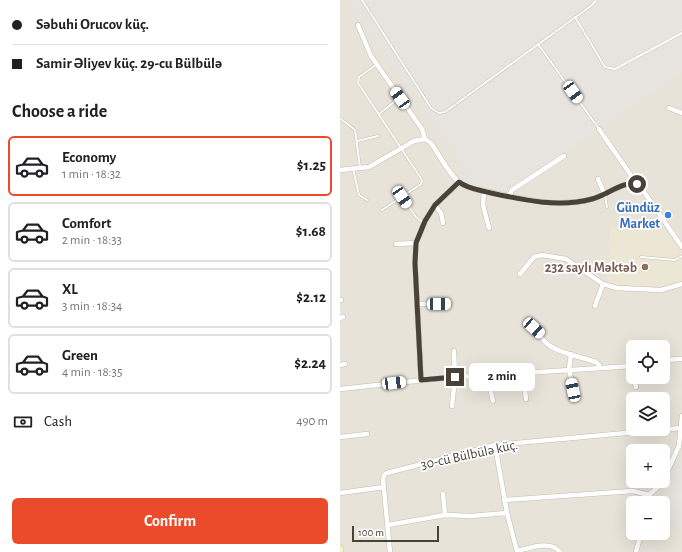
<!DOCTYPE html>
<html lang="en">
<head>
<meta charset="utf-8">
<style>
  :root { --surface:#fff; --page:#f6f6f6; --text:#202124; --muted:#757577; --line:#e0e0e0; --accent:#eb4b2a }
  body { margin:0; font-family:"Alegreya Sans",sans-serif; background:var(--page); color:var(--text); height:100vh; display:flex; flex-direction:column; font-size:15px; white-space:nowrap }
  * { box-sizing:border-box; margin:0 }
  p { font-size:13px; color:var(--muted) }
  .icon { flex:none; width:22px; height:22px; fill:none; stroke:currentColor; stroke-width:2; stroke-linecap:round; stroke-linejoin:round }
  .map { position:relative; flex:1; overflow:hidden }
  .side { display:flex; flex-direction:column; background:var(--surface); width:340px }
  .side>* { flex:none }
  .top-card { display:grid; align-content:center; height:88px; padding:0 12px; background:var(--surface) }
  .buttons { position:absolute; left:286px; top:340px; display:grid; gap:8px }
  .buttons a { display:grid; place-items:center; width:44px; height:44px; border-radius:6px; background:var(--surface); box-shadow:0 4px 16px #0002; font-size:20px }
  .scale { position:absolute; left:12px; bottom:10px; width:87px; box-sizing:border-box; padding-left:4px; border:2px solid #484239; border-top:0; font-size:11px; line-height:14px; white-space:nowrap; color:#484239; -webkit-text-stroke:3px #fff; paint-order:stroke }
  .end { position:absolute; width:18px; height:18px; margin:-9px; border:5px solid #484239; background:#fff; box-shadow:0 0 0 2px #fff }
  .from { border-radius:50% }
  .bubble { position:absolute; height:28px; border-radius:6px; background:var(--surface); box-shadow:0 4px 16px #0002; font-size:13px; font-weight:600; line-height:28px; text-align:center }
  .car { position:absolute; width:12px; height:24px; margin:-12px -6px; border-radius:5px; box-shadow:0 0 3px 1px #0007; background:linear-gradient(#fff 24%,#345 0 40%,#fff 0 76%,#345 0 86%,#fff 0) }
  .top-card b { display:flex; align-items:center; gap:14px; height:38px; font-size:15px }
  .top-card b+b { border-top:1px solid var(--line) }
  .top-card i { width:10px; height:10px; background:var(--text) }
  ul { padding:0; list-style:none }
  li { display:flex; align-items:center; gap:12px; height:60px; margin:0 8px 6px; padding:0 4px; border:2px solid var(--line); border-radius:6px }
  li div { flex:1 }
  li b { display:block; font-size:15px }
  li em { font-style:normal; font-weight:600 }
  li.on { border-color:var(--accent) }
  li>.icon { width:36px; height:36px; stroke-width:1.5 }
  h2 { padding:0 12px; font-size:18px; line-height:48px }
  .pay { display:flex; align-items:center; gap:10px; height:44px; padding:0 12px; font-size:15px }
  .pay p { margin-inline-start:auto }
  .action { display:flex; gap:8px; margin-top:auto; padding:8px 12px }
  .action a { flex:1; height:46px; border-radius:6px; background:var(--accent); color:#fff; font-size:16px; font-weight:600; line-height:46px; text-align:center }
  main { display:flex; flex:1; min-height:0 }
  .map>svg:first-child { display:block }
</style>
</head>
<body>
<main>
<section class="side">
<div class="top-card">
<b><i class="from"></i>Səbuhi Orucov küç.</b>
<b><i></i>Samir Əliyev küç. 29-cu Bülbülə</b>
</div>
<h2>Choose a ride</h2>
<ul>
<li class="on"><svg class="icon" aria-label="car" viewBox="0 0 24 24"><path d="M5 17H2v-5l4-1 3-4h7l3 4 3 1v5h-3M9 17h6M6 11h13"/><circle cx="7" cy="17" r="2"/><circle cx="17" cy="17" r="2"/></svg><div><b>Economy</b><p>1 min · 18:32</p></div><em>$1.25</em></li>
<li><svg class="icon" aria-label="car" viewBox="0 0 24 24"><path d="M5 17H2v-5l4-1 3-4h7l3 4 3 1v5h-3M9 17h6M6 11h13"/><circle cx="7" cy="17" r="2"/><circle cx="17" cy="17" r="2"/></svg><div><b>Comfort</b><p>2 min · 18:33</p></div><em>$1.68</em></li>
<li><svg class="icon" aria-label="car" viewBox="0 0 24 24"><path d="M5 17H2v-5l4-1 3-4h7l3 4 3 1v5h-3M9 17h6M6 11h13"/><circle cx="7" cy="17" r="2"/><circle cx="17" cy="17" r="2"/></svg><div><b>XL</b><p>3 min · 18:34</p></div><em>$2.12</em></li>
<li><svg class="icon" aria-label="car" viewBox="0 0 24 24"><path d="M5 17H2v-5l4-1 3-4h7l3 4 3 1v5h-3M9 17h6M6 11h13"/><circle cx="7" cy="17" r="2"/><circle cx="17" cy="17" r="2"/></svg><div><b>Green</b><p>4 min · 18:35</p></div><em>$2.24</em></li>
</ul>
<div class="pay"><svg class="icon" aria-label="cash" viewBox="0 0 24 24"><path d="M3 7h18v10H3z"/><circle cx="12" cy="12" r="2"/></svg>Cash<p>490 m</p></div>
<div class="action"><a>Confirm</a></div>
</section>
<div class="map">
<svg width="342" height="552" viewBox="0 0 342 552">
  <rect width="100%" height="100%" fill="#f4f1ea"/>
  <path fill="#e8e3d9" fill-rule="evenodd" d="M0,0h342v552h-342zM293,347h30v30h-30zM293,399h30v30h-30zM293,451h30v30h-30zM293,503h30v30h-30z"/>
  <g fill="#e7e3df">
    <path d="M6,0h336v72l-176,120 -42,-11 7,-4z"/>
    <path d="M342,457v72l-19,-18v-8h-3z"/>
  </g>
  <path fill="#ece6d5" d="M270,227l55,3 17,24v27l-18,6 -52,-2 -4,-5z"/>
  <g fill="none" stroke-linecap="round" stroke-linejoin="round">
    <defs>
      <g id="lane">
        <path d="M22,0l69,108 8,5 6,-1 146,-106 5,-6"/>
        <path d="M235,17l30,50 10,2 67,-36"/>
        <path d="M198,44l61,85"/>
        <path d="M36,65l-17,12 -1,6 64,97 -1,4 -39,26"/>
        <path d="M39,114l20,-16"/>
        <path d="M1,119l14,11 5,37"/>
        <path d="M17,141l21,-5"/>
        <path d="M13,169l6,26 8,5"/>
        <path d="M265,195l2,12"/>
        <path d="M62,197l14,20 8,6"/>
        <path d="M301,257l34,3 7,-4"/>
      </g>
      <g id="street">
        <path d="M18,25l13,31 51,73 3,10"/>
        <path d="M329,108l13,5"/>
        <path d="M259,129l31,45 3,8"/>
        <path d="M0,170l29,-3 45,-26 11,-2 6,4c9,13 17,30 29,40 7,6 20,7 29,9 33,7 69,16 103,7 13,-3 37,-22 48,-13l42,61"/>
        <path d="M258,179l7,16"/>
        <path d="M144,191l-1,14 6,23"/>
        <path d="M169,196l3,-6 52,-34"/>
        <path d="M95,205l6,8 2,10"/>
        <path d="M56,244l20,-1"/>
        <path d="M180,274l14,-17 8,-2 24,4 37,25 14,4 44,2 21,-6"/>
        <path d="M0,300h1"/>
        <path d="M77,304h33"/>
        <path d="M255,306l8,-22"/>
        <path d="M0,318l3,-1"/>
        <path d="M187,325c13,5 14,16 23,21 13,8 31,11 46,16l3,3 -1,3"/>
        <path d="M231,354l-2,15 4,21"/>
        <path d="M323,360l19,-1"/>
        <path d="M0,365l5,-1"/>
        <path d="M291,366l2,9"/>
        <path d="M183,373l3,26"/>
        <path d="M147,375l6,26"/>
        <path d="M294,377l2,10"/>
        <path d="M81,379l-6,-116 1,-20 9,-22 10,-16 24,-22"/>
        <path d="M0,389l103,-11 190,-12"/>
        <path d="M112,406l3,-29 -1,-26"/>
        <path d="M0,437l27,-3"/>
        <path d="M155,445l12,68 10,38c13,-3 33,-11 43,1"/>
        <path d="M0,493l44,-6"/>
        <path d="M103,494l2,21"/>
        <path d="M164,500l129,-9 16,4"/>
        <path d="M306,503l3,-8 13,-12 17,-37 3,-30"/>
        <path d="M48,525l57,-10 26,1 36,-3"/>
        <path d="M50,552l-7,-73 1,-4 3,-2 108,-28 186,-17"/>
        <path d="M296,552l5,-19"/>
      </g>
      <path id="secondary" d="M0,549v3"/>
    </defs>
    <use href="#lane" stroke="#c2bcb0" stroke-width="3"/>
    <use href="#street" stroke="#c2bcb0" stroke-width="5.5"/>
    <use href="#secondary" stroke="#d0c49d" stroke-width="7"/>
    <use href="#lane" stroke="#fff" stroke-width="2"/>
    <use href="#street" stroke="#fff" stroke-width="4.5"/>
    <use href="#secondary" stroke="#fbf1cd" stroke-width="6"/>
  </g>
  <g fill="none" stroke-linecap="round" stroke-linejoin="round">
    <path stroke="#484239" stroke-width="5" d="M115,377l-34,3 -6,-117 1,-20 9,-22 10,-16 24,-23c9,7 21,8 32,11 33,7 68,15 101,6 13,-3 33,-19 45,-15"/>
  </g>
  <circle fill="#3f7fe0" stroke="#fff" stroke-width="1.5" cx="328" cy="215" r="4"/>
  <circle fill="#8d6e63" stroke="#fff" stroke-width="1.5" cx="305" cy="267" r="4"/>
  <g text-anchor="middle" stroke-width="3.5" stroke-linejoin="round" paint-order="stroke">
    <g font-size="14" font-weight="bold" fill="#366cbe" stroke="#fff" text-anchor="end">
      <text x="320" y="212">Gündüz<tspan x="320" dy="16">Market</tspan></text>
    </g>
    <g font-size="14" font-weight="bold" fill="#785e54" stroke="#fff" text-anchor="end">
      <text x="297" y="272">232 saylı Məktəb</text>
    </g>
    <g font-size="14" fill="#484239" stroke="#fff">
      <text transform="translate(129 454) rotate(-12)" y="5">30-cü Bülbülə küç.</text>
    </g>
  </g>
</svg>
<div class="buttons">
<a><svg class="icon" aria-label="locate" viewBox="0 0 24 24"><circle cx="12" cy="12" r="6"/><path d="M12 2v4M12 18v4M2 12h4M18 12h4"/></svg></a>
<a><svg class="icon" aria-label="layers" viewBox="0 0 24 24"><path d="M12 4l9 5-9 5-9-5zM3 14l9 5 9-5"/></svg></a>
<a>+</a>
<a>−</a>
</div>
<div class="scale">100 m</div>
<i class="end from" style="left:297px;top:184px"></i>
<i class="end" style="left:115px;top:377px"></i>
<div class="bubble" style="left:129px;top:363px;width:66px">2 min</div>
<i class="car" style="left:233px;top:92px;rotate:145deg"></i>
<i class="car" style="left:60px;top:98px;rotate:325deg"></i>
<i class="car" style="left:62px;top:197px;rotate:146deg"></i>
<i class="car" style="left:99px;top:304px;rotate:89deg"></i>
<i class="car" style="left:194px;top:328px;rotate:132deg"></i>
<i class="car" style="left:54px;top:383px;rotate:83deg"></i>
<i class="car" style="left:233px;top:390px;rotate:348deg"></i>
</div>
</main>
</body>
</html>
